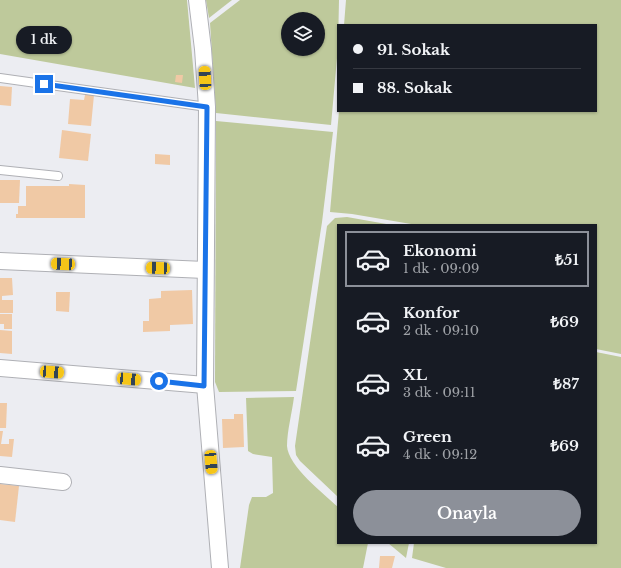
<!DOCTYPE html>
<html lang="tr">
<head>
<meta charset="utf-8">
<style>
  :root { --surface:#171b24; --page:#242831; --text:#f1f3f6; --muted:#9ea1a6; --line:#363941; --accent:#8c9099 }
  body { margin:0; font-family:"Libre Baskerville",serif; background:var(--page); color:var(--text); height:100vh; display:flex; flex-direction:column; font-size:15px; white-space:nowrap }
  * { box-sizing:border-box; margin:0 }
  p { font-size:13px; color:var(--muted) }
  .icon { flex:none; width:22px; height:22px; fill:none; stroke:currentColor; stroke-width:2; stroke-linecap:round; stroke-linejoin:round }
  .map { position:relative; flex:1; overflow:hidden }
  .details { position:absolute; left:337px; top:224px; width:260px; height:320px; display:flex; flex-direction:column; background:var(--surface); border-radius:0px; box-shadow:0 1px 3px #0004 }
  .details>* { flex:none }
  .guide { position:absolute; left:337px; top:24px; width:260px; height:88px; border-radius:0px; box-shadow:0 1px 3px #0004; display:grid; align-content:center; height:88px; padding:0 16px; background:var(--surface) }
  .buttons { position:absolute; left:281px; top:12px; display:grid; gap:8px }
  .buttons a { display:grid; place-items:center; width:44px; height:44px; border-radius:50%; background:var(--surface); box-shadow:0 1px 3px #0004; font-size:20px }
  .end { position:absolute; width:18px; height:18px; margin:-9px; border:5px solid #1a73e8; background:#fff; box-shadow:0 0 0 2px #fff }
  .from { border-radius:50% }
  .bubble { position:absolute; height:28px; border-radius:14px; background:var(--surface); box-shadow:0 1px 3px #0004; font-size:13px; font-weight:600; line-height:28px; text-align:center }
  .car { position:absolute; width:12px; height:24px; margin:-12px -6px; border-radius:5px; box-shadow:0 0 3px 1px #0007; background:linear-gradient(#f5c518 24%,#345 0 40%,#f5c518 0 76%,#345 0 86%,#f5c518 0) }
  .guide b { display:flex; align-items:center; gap:14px; height:38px; font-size:15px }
  .guide b+b { border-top:1px solid var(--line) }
  .guide i { width:10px; height:10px; background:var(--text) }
  ul { padding:7px 0 0; list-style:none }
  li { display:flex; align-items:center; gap:12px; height:56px; margin:0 8px 6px; padding:0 8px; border:2px solid transparent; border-radius:0px }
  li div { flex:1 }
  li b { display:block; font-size:15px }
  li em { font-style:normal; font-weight:600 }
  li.active { border-color:var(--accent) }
  li>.icon { width:36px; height:36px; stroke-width:1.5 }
  .cta { display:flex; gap:8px; margin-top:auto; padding:8px 16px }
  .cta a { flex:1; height:46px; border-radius:24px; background:var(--accent); color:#fff; font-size:16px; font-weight:600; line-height:46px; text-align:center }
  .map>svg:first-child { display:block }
</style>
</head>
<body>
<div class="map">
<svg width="621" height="568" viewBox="0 0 621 568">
  <rect width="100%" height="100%" fill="#ecedf2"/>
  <g fill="#bec99b" fill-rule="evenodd">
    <path d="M0,0h187l8,88 -195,-34z"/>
    <path d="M206,0h26l-23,18z"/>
    <path d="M240,0h99l-1,47 -7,78 -115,-12 -6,-90zM288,19h30v30h-30z"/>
    <path d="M346,0h275v354l-25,-5v-124h-179l-65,-11 -22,-2 9,-101h257v-86h-252z"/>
    <path d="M216,121l117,11 -11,90 -26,169 -77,1 -4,-10z"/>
    <path d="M347,217l45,8h-54v272l-38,-36 -4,-6 -1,-9 32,-220 8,-8z"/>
    <path d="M596,352l25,5v211h-175l-34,-10 2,-15h182z"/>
    <path d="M294,397c-2,16 -7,34 -7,49 1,20 37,48 51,61v36h30l-5,25h-123l9,-63 3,-8h14l7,-4 -1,-36 -19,-3 -5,-3 -2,-53z"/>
    <path d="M388,543h21l-3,15z"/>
  </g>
  <g fill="#f0c9a5">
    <path d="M176,75h7l-1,8 -7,-1z"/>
    <path d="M0,86l12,1 -1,19 -11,-1z"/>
    <path d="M85,95h9l-3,31 -23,-2 2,-25 14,1z"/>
    <path d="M62,130l29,4 -3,27 -29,-3z"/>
    <path d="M155,154l15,1v10l-15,-1z"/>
    <path d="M0,180h20l-1,23h-19z"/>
    <path d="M69,184l16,1v33h-69v-4h2v-8h8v-20h43z"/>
    <path d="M0,278h12l1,17 -11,1v4h11v13h-13z"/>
    <path d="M192,290l1,34 -23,1v6l-27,1v-11h6v-22l12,-1v-7z"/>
    <path d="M56,292h14l-1,20 -13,-1z"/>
    <path d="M0,314h12v15h-8v-5h-4z"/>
    <path d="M0,330l12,1v23l-12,-1z"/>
    <path d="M0,403h7l-1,25h-6z"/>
    <path d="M234,414h9l1,33 -21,1 -1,-29h12z"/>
    <path d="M0,431h3l-2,13h8v-5h5l-2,18 -12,-1z"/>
    <path d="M0,484l19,2 -4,36 -15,-2z"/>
    <path d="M380,556h15l-3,12h-13z"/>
  </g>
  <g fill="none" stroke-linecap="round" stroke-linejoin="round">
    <defs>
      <g id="lane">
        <path d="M0,78l207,29"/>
        <path d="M0,170l58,6"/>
      </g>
      <g id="street">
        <path d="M197,0l6,49 4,58 -2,278 15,183"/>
        <path d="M0,261l205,9"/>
        <path d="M0,368l205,17"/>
        <path d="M0,475l63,7"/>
      </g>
    </defs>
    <use href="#lane" stroke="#afb0b5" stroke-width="10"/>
    <use href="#street" stroke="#afb0b5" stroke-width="18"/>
    <use href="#lane" stroke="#fff" stroke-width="8"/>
    <use href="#street" stroke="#fff" stroke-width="16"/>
  </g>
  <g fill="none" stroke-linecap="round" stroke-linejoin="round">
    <path stroke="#1a73e8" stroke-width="5" d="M44,84l163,23 -3,279 -45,-5"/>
  </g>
</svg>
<div class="buttons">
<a><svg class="icon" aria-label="layers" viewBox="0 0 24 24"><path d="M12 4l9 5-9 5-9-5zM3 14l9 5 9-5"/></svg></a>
</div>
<i class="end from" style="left:159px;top:381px"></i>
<i class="end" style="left:44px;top:84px"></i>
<div class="bubble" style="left:16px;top:26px;width:56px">1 dk</div>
<i class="car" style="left:205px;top:78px;rotate:357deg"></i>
<i class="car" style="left:63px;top:264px;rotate:273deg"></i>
<i class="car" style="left:158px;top:268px;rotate:272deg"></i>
<i class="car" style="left:52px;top:372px;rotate:94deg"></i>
<i class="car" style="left:129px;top:379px;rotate:95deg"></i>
<i class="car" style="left:211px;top:462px;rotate:175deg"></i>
<div class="guide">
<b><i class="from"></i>91. Sokak</b>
<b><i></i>88. Sokak</b>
</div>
<section class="details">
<ul>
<li class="active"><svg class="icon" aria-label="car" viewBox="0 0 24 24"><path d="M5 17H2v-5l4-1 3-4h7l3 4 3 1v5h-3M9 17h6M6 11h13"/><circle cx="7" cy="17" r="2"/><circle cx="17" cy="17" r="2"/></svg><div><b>Ekonomi</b><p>1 dk · 09:09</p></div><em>₺51</em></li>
<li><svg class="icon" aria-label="car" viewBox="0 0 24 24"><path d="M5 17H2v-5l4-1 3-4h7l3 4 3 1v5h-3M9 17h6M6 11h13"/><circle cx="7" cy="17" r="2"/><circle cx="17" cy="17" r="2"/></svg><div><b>Konfor</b><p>2 dk · 09:10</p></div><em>₺69</em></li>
<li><svg class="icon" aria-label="car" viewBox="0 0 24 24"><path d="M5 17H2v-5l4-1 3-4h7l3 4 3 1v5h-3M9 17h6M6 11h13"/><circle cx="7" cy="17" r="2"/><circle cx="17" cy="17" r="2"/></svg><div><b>XL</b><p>3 dk · 09:11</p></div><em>₺87</em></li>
<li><svg class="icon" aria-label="car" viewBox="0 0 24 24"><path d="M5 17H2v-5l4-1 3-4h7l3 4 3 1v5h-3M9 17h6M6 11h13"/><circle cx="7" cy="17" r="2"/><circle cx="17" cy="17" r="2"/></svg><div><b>Green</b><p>4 dk · 09:12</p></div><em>₺69</em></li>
</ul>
<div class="cta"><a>Onayla</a></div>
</section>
</div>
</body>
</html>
